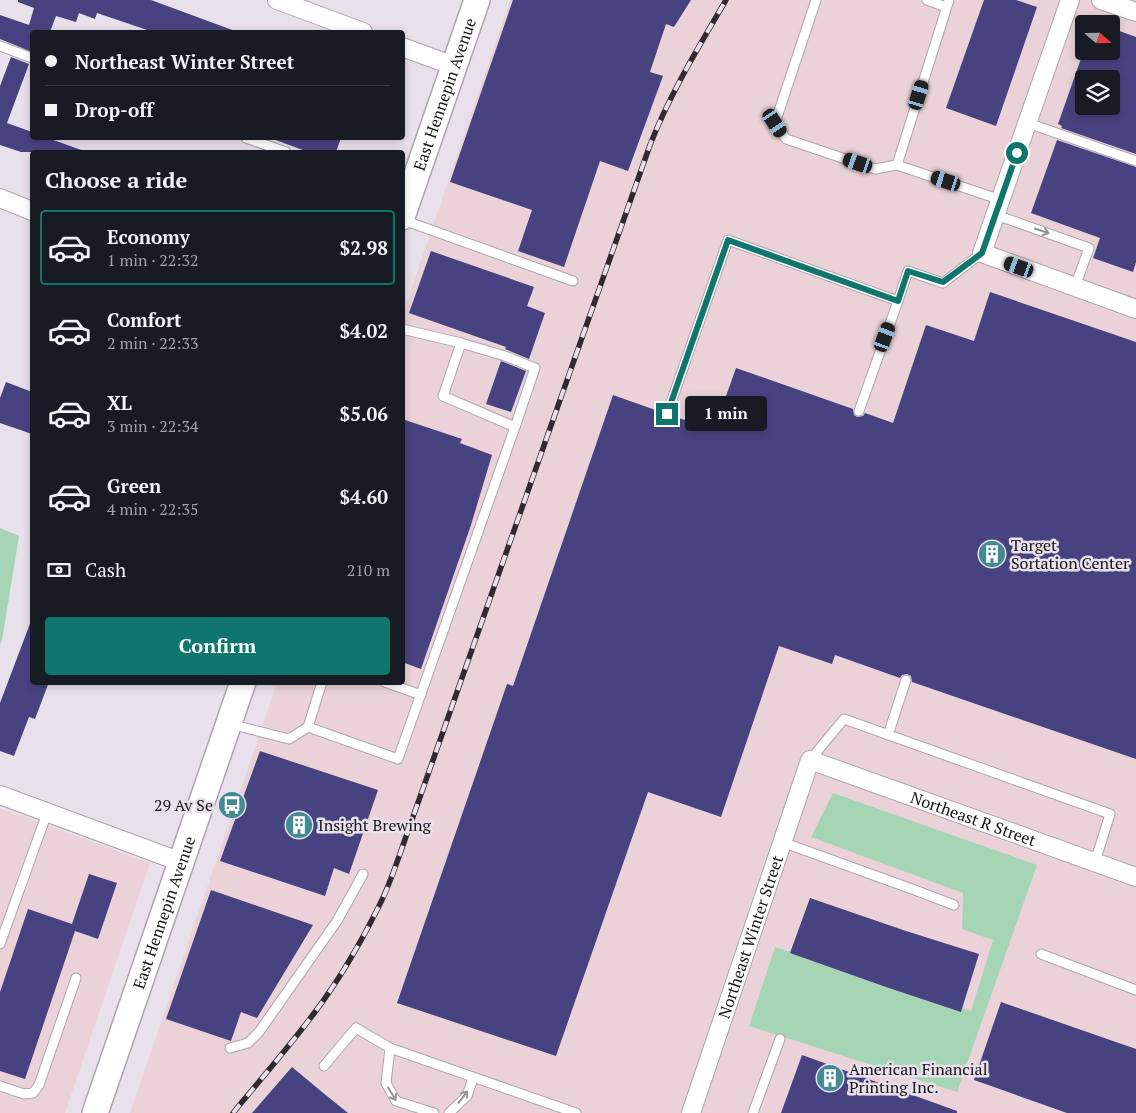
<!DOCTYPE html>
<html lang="en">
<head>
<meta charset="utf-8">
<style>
  :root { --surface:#171b24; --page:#20242c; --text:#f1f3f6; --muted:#9ea1a6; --line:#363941; --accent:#0f766e }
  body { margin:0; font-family:"PT Serif",serif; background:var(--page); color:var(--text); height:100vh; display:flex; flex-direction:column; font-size:19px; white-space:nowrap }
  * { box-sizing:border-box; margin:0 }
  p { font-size:16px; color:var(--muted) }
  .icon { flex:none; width:28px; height:28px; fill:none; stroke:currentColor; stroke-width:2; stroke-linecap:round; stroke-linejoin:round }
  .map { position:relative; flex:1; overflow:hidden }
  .side { position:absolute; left:30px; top:150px; width:375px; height:535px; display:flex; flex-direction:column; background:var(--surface); border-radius:5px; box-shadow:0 2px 8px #0003 }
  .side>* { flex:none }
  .guide { position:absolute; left:30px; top:30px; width:375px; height:110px; border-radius:5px; box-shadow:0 2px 8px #0003; display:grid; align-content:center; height:110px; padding:0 15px; background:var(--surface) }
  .needle { width:32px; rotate:110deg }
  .fabs { position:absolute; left:1075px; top:15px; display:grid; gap:10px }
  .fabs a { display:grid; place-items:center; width:45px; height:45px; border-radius:5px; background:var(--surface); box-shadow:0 2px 8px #0003; font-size:25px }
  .end { position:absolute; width:22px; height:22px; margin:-11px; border:6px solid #0f766e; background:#fff; box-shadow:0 0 0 2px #fff }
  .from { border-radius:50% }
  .bubble { position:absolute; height:35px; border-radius:5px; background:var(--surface); box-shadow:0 2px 8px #0003; font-size:16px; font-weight:600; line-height:35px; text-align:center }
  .car { position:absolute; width:15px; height:30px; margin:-15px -8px; border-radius:6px; box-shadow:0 0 4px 1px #0007; background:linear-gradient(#222 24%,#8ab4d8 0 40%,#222 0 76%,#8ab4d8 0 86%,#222 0) }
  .guide b { display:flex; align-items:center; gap:18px; height:48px; font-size:19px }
  .guide b+b { border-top:1px solid var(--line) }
  .guide i { width:12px; height:12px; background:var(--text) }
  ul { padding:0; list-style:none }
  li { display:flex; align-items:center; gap:15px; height:75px; margin:0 10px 8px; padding:0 5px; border:2px solid transparent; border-radius:5px }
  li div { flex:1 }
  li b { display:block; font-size:19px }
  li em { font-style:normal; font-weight:600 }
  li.current { border-color:var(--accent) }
  li>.icon { width:45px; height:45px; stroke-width:1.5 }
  h2 { padding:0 15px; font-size:22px; line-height:60px }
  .pay { display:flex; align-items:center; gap:12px; height:55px; padding:0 15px; font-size:19px }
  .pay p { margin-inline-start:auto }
  .cta { display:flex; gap:10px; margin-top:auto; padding:10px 15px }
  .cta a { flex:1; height:58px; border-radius:5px; background:var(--accent); color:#fff; font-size:20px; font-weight:600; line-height:58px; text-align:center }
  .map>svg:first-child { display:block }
</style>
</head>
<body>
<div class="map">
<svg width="1136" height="1113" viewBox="0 0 1136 1113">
  <rect width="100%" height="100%" fill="#e8e0eb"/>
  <g fill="#ebd2d9" fill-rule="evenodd">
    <path d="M510,0h626v1113h-1006l147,-430 125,-1 1,-368zM1084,24h27v27h-27zM1084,79h27v27h-27z"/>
    <path d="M0,808l150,55 -85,250h-65z"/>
  </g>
  <g fill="#a5d5b4">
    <path d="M0,528l19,8 -17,104 -2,5z"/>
    <path d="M833,793l204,72 -80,227 -208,-66 26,-79 196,64 22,-71 -31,-11 1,-36 -152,-56z"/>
  </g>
  <g fill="#474380" fill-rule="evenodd">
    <path d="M18,0h133l84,31v1h-82l-56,-19 -2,6 -16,-6 -3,9 -20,-6 -6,16h-18v20l-32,-13v-24l29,10 5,-17 -16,-6z"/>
    <path d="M513,0h178l-17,27 -8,-3 -16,48 13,4 -35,95 -28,-10 -36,106 -46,-16 14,-41 -82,-28z"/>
    <path d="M984,0h32l21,7 -41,119 -50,-18z"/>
    <path d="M1111,28l25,9v117l-75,-26 1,-2 -4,-2 26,-74v1h27zM1084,79h27v27h-27z"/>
    <path d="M11,57l18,7 -22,59 25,9v6h16l36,13v1h-63l-21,-7v-59z"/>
    <path d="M273,138h68l-5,14h-28l-35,-13z"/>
    <path d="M1057,140l79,27v95l-3,10 -40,-14 7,-20 -69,-25z"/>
    <path d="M431,251l103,36 -7,19 18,7 -16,46 -24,-10 1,-2 -97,-34z"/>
    <path d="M990,292l146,50v417l-224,-77 -1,-6 -4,-2 -5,1 -2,3 -65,-23 -3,9 -53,-18 -58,171 -73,-25 -92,264 -159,-53 110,-319 6,2 100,-291 48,17 1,6 3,2 6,-1 2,-3 41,14 22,-62 117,41 1,6 3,2 6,-1 2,-3 28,10 33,-98 48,16z"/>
    <path d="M501,361l25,10 -15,41 -25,-8z"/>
    <path d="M6,382l26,10v42l-32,-11v-25z"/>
    <path d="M402,419l60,20 -2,4 32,12 -21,70 -50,144 -19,-7z"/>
    <path d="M31,621l1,1v60h17l-14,37 -6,-2 -15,39 -14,-5v-48z"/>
    <path d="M260,751l118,39 -29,84 -15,-6 -9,28 -105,-35z"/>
    <path d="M89,874l28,9 -19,56 -23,-8 -50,148 -25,-8v-79l28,-83 44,15z"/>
    <path d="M211,890l102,35 -56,93 -16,-6 -10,29 -65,-22z"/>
    <path d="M810,898l96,33 73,23 -18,58 -75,-25 -96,-34z"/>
    <path d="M1001,1002l135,47v64h-69l-93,-33z"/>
    <path d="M802,1055l155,56v2h-176z"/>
    <path d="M292,1067l30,25 26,21h-96z"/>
  </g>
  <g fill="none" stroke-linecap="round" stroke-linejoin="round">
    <defs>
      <g id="lane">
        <path d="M816,0l-41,123 11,16 89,30 22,-4"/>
        <path d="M927,0l19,7"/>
        <path d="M949,0l-52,165 104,35"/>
        <path d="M0,46l32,12"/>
        <path d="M1028,123l108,38"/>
        <path d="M246,138l40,14"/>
        <path d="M996,215l93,33 -14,39"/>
        <path d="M403,220l170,61"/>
        <path d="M461,343l44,13 30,12 -20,59"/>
        <path d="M859,411l39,-110"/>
        <path d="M667,414l61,-174 170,61 10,-30 35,12 39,-30"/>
        <path d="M385,682l36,13"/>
        <path d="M230,724l59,15 19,-12 90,32 117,-332 -72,-31 18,-53 -59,-14"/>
        <path d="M308,727l14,-45"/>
        <path d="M888,735l18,-55"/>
        <path d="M810,760l34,-41 266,95 -15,48"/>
        <path d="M782,842l130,47 42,16"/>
        <path d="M0,944l47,-131"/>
        <path d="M1041,954l95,36"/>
        <path d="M230,1048l18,-5 11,-11 78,-111 26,-47"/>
        <path d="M390,1048l-4,35 10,18 38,12"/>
        <path d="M324,1066l32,-38 34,20 186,65"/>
        <path d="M0,1086l24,8 9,-1 6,-8 37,-107"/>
        <path d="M449,1113l18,-17 6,-18"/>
        <path d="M753,1113l27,-74"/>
      </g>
      <g id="street">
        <path d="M277,0l86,32"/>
        <path d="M1070,0l-88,253 154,56"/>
        <path d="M1101,0l35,12"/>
        <path d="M402,47l52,19"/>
        <path d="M0,198l32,13"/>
        <path d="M0,795l181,67"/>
        <path id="s1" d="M691,1113l119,-353 326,117"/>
      </g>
      <g id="secondary">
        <path id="s2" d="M402,217l75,-217"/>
        <path id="s3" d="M95,1113l148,-431"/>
      </g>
    </defs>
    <use href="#lane" stroke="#aca4ae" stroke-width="11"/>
    <use href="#street" stroke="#aca4ae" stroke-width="20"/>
    <use href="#secondary" stroke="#aca4ae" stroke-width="28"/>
    <use href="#lane" stroke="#fff" stroke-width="9"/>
    <use href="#street" stroke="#fff" stroke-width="18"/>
    <use href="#secondary" stroke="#fff" stroke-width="25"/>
    <defs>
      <path id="rail" d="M233,1113c27,-33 56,-66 82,-101 24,-32 45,-68 63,-104 10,-19 17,-40 24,-60l248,-703c20,-51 48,-97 76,-145"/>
    </defs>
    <use href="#rail" stroke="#2f2c30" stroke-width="5.5"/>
    <use href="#rail" stroke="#e8e0eb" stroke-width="4" stroke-dasharray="11" stroke-linecap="butt"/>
  </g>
  <defs><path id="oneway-shaft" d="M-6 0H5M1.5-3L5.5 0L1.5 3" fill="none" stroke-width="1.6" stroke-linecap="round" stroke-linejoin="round" transform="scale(1.25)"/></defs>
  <g stroke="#969596">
    <use href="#oneway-shaft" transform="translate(1042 231) rotate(19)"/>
    <use href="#oneway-shaft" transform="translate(392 1094) rotate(59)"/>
    <use href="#oneway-shaft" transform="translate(463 1097) rotate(-52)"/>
  </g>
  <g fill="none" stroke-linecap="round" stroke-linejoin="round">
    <path stroke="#0f766e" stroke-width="6" d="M667,414l61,-174 170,61 10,-30 35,11 39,-29 35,-100"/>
  </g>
  <defs>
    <symbol id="building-disc" viewBox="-11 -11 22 22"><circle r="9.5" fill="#438a92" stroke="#e8e0eb"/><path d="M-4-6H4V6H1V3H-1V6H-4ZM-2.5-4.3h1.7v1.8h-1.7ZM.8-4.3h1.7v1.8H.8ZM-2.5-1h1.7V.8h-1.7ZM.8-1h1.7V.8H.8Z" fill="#fff"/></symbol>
    <symbol id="bus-disc" viewBox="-11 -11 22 22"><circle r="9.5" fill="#438a92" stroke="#e8e0eb"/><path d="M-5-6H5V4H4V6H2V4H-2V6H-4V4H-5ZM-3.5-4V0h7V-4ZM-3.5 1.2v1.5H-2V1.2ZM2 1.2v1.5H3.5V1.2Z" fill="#fff"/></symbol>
  </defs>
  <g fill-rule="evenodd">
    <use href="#building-disc" x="976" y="538" width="32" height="32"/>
    <use href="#bus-disc" x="216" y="789" width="32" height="32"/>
    <use href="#building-disc" x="283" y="809" width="32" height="32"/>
    <use href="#building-disc" x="814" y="1062" width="32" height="32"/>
  </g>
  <g text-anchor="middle" stroke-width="5" stroke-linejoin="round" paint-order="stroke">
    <g font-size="16" fill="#161316" stroke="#e8e0eb">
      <text dy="6" stroke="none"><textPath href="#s2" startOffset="130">East Hennepin Avenue</textPath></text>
      <text dy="6" stroke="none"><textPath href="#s1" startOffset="546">Northeast R Street</textPath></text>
      <text dy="6" stroke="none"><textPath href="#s3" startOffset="212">East Hennepin Avenue</textPath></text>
      <text dy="6" stroke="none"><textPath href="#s1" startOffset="186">Northeast Winter Street</textPath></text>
    </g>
    <g font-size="16" fill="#161316" stroke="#e8e0eb" text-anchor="start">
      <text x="1011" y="551">Target<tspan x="1011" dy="18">Sortation Center</tspan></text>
      <text x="213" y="811" text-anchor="end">29 Av Se</text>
      <text x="318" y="831">Insight Brewing</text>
      <text x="849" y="1075">American Financial<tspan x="849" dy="18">Printing Inc.</tspan></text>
    </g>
  </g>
</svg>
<div class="fabs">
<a><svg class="needle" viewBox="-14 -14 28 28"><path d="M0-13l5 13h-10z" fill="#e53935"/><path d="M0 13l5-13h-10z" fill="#9ea1a6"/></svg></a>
<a><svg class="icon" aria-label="layers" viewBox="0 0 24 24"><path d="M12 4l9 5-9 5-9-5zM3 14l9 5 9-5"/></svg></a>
</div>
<i class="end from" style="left:1017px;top:153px"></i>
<i class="end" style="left:667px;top:414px"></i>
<div class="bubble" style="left:685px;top:396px;width:82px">1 min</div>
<i class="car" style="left:919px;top:95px;rotate:17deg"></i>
<i class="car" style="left:775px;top:123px;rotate:147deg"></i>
<i class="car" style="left:858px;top:163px;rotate:289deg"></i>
<i class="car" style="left:946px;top:181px;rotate:288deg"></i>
<i class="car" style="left:1019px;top:267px;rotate:290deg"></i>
<i class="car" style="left:885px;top:337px;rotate:20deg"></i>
<div class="guide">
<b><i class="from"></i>Northeast Winter Street</b>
<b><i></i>Drop-off</b>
</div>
<section class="side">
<h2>Choose a ride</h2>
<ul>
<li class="current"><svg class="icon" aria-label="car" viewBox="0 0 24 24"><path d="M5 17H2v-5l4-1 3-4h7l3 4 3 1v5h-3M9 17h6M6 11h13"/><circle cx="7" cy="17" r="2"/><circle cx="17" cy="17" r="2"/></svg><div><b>Economy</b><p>1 min · 22:32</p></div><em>$2.98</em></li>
<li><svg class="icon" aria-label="car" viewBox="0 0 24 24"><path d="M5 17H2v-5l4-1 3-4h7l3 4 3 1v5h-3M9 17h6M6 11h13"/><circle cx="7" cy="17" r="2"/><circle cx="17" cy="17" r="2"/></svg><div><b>Comfort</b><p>2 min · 22:33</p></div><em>$4.02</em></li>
<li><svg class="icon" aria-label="car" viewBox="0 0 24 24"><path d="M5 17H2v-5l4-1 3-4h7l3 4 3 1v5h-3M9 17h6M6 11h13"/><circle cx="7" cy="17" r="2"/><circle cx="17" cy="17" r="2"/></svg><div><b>XL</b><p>3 min · 22:34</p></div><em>$5.06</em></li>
<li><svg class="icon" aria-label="car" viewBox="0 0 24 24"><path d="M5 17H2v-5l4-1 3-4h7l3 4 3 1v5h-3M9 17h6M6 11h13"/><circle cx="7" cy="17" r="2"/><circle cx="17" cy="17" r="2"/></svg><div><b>Green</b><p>4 min · 22:35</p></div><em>$4.60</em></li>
</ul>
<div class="pay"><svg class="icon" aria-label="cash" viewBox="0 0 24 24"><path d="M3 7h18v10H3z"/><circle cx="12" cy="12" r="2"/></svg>Cash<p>210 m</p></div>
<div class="cta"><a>Confirm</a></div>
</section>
</div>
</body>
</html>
